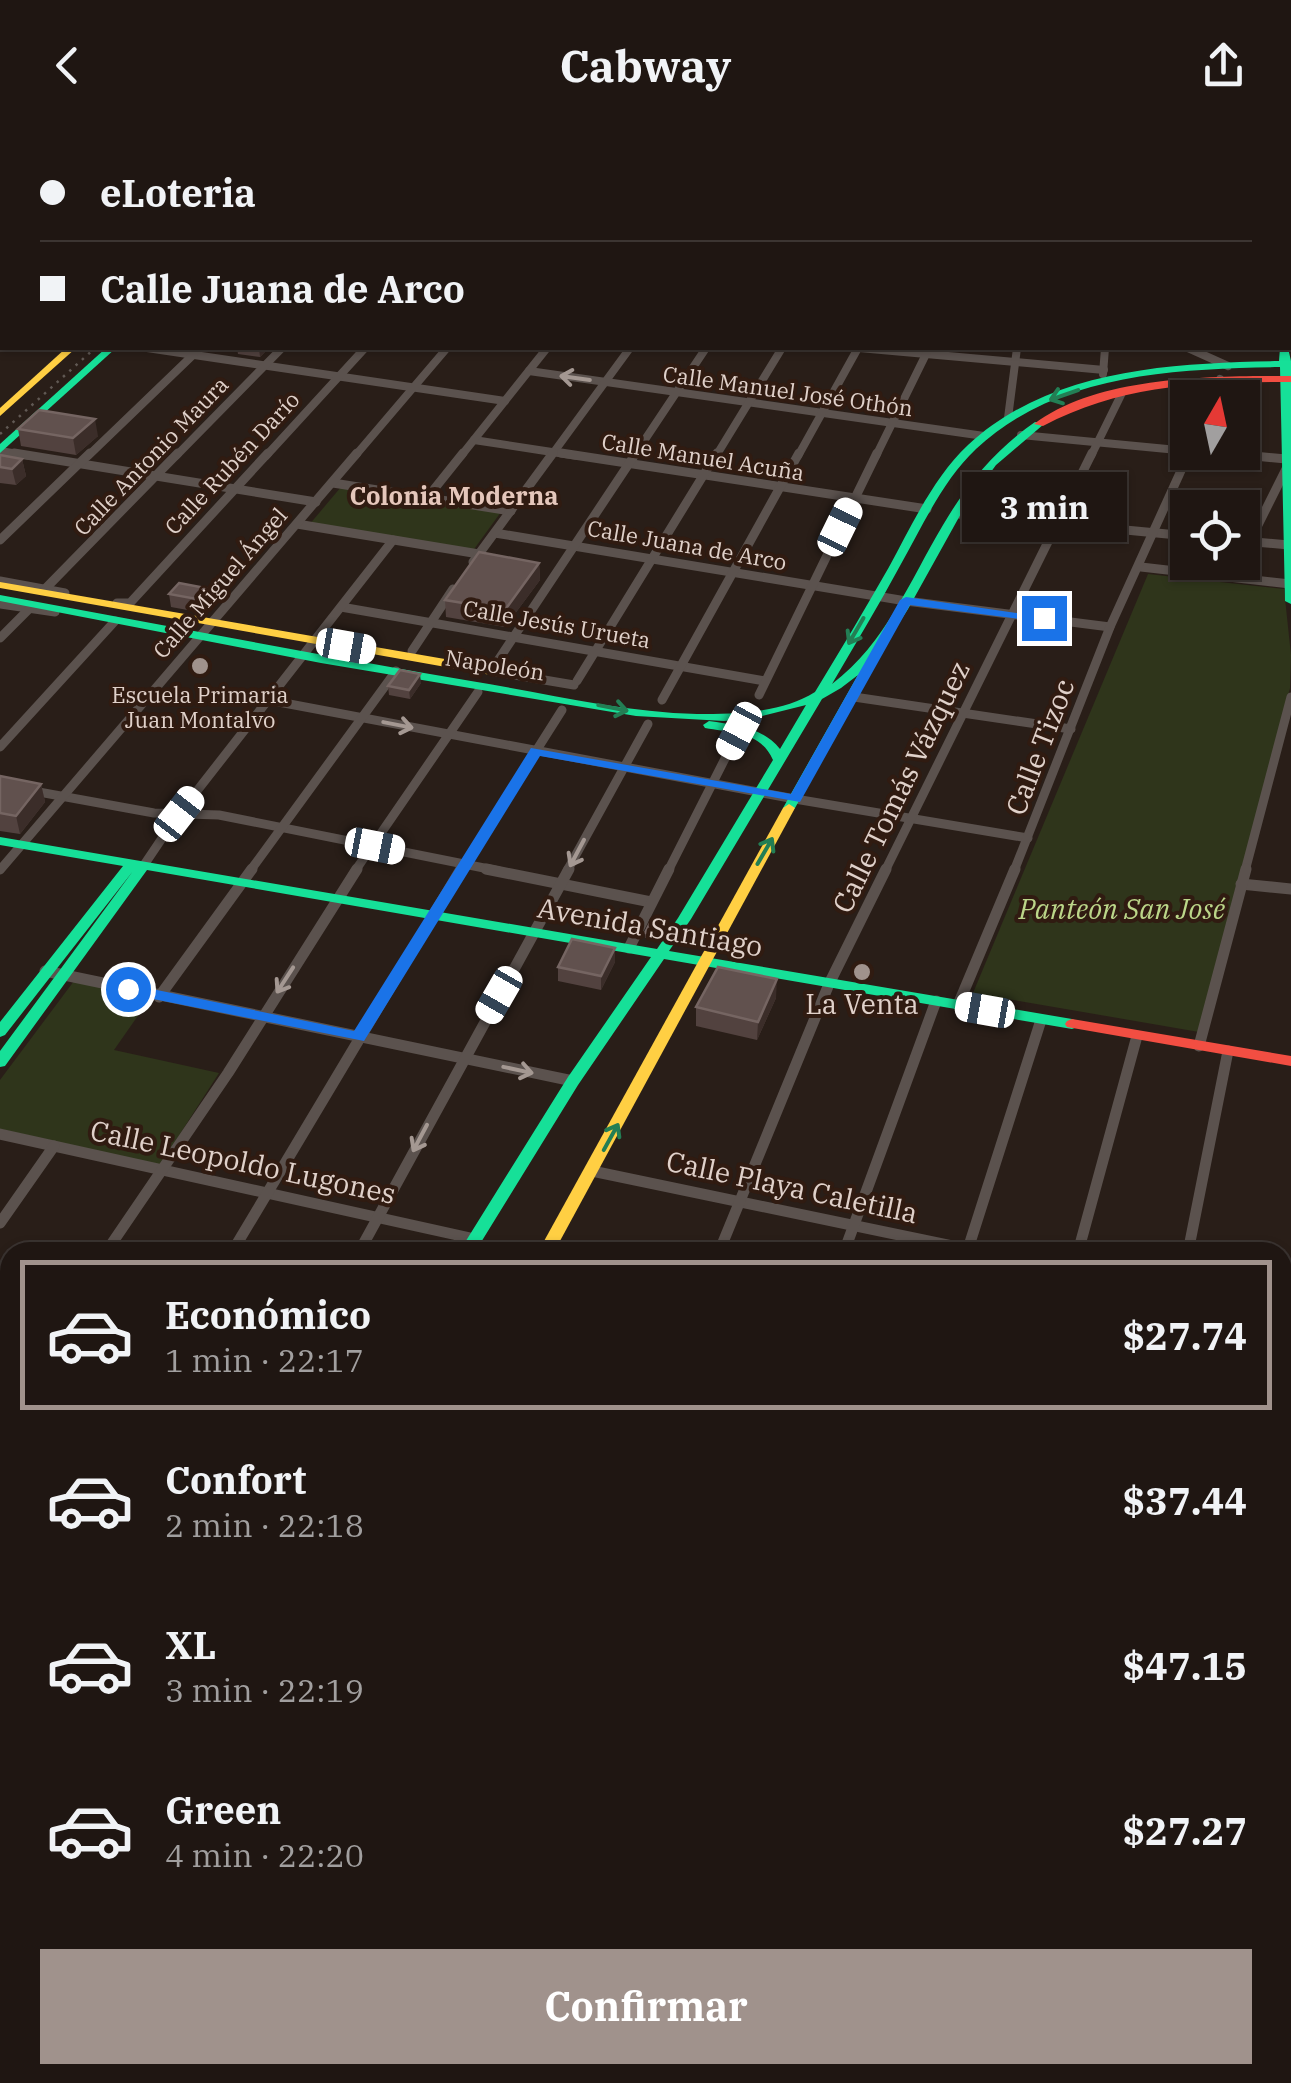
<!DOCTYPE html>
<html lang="es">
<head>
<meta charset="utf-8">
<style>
  :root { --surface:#1f1612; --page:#271f1b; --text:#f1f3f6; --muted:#a19f9f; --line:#3c3532; --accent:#a0928c }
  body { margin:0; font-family:"IBM Plex Serif",serif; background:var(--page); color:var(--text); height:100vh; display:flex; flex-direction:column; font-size:38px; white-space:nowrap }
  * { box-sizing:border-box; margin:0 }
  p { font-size:32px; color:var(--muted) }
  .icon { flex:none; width:55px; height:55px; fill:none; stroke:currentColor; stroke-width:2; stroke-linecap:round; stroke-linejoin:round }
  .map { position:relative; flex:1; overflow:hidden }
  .panel { position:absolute; left:0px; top:1112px; width:1292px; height:842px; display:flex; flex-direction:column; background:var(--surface); border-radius:30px 30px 0 0; box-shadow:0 2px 8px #0004,0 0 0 2px var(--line) }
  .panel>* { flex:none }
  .guide { position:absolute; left:0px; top:0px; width:1292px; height:220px; box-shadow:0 2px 8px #0004,0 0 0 2px var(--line); display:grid; align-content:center; height:220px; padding:0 40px; background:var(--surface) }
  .needle { width:65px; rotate:9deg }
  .tools { position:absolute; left:1170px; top:250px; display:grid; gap:20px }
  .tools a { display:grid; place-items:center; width:90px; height:90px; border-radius:0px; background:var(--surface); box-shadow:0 2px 8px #0004,0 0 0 2px var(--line); font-size:50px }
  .end { position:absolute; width:45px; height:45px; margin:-22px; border:12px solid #1a73e8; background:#fff; box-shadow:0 0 0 5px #fff }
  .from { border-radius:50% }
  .bubble { position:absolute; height:70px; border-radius:0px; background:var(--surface); box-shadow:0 2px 8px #0004,0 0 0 2px var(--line); font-size:32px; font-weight:700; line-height:70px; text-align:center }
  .car { position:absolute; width:30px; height:60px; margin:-30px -15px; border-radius:12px; box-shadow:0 0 8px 2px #0007; background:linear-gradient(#fff 24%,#345 0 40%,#fff 0 76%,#345 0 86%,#fff 0) }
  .guide b { display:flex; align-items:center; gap:35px; height:95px; font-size:38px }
  .guide b+b { border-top:2px solid var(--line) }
  .guide i { width:25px; height:25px; background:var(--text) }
  ul { padding:18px 0 0; list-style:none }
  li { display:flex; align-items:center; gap:30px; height:150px; margin:0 20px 15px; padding:0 20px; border:5px solid transparent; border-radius:0px }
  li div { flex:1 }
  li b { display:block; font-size:38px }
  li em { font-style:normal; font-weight:700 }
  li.selected { border-color:var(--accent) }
  li>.icon { width:90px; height:90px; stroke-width:1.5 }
  .action { display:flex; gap:20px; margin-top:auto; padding:20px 40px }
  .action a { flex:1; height:115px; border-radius:0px; background:var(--accent); color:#fff; font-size:40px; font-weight:700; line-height:115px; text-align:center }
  header { display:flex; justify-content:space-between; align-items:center; height:130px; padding:0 40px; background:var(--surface); font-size:45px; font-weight:700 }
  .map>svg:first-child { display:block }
</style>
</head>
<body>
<header><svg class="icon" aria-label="back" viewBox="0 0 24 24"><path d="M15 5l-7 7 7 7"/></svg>Cabway<svg class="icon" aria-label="share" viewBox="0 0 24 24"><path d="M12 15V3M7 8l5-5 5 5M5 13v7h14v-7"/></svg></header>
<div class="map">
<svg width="1291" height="1953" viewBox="0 0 1291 1953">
  <rect width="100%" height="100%" fill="#291e18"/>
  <g fill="#2f351b">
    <path d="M341,357l160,25 -29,40 -163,-27z"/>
    <path d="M1148,444l136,15 7,66 -1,33 -91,344 -226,-39z"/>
    <path d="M74,851l77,16 -37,53 105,23 -59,92 -160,-36v-49z"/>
    <path d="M903,1945h224l22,8h-248z"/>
  </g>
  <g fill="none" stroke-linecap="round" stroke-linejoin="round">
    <g stroke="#5b524e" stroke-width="8">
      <path d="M186,2l15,-2"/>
      <path d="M147,218l358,53"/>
      <path d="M859,218l245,22"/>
      <path d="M1188,218l40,18"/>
      <path d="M529,241l455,65"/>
      <path d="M1103,244l2,-26"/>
      <path d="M1213,268l7,-19"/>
      <path d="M1008,288l9,-70"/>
      <path d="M1021,305l167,16"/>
      <path d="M474,310l104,16"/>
      <path d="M0,321l30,5"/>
      <path d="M1209,322l42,4"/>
      <path d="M88,326l106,-102"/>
      <path d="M176,326l106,-108"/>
      <path d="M266,326l99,-108"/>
      <path d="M355,326l92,-108"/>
      <path d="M461,326l86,-108"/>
      <path d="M551,326l79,-108"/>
      <path d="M634,326l72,-108"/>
      <path d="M716,326l66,-108"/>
      <path d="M798,326l60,-108"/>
      <path d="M876,326l53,-108"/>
      <path d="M1091,326l30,-61"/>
      <path d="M1188,326l2,-4"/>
    </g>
    <g stroke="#5b524e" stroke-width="9">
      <path d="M14,323l302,49"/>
      <path d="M561,323l366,56"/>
      <path d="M1223,323l63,6"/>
      <path d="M333,353l178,28"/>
      <path d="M427,368l36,-45"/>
      <path d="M958,384l230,22"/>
      <path d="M297,394l182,30"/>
      <path d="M495,403l411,68 204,26"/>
      <path d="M0,410l90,-87"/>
      <path d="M1243,411l46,4"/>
      <path d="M1242,427l45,-90"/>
      <path d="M473,432l80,-109"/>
      <path d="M1141,437l149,17"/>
      <path d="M0,451l65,12"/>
      <path d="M45,459l133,-136"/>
      <path d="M117,473h13l138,-150"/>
      <path d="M0,474l55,8"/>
      <path d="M341,477l424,74"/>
      <path d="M0,508l29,-29"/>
      <path d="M412,521l41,-62"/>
      <path d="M577,551l140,-228"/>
      <path d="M574,555l-83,-14 145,-218"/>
      <path d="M759,565l118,-242"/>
      <path d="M854,567l217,32"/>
      <path d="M268,570l527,99 233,39"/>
      <path d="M662,570l137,-247"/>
      <path d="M0,617l115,-126"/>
      <path d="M0,655l154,28 65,2 280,56"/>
      <path d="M144,735l31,-46 218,-279"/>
      <path d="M0,740l357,-417"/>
      <path d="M250,741l146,-200"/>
      <path d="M355,741l123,-179"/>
      <path d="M460,741l102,-161"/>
      <path d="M567,741l81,-147"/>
      <path d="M668,741l71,-140"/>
      <path d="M885,741l207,-418"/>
      <path d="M1014,741l96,-244 79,-174"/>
      <path d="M1245,741l46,-174"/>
    </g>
    <g stroke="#5b524e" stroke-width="11">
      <path d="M486,739l165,33"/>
      <path d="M1241,754l50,5"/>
      <path d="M629,818l40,-79"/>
      <path d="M45,841l528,110"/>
      <path d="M159,867l93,-128"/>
      <path d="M958,875l57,-136"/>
      <path d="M1199,916l47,-177"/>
      <path d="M0,1004l475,105"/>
      <path d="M592,1041l389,81"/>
      <path d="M0,1093l54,-77"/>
      <path d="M106,1122l122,-179 129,-204"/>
      <path d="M232,1122l229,-383"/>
      <path d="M359,1122l210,-383"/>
      <path d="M719,1122l110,-268 57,-115"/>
      <path d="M844,1122l92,-251"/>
      <path d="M967,1122l74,-232"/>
      <path d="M1078,1122l59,-216"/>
      <path d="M1188,1122l40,-201"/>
      <path d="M0,1167l10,2"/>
      <path d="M1282,1209l4,-18"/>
    </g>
    <g stroke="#5b524e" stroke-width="15">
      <path d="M0,1311l10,-20"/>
      <path d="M1282,1484l9,3"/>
      <path d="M0,1570l10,-21"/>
      <path d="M801,1945l24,8"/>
      <path d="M1191,1945l23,8"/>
      <path d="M1240,1945v8"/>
      <path d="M223,1953l4,-8"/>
      <path d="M370,1953l3,-8"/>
      <path d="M537,1953l3,-8"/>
      <path d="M710,1953l2,-8"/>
      <path d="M860,1953l2,-8"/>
    </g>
    <g fill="#16e098" fill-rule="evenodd">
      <path d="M508,0h31l2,2h-28z"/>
      <path d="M561,0h32l2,2h-29z"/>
      <path d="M1290,61l1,1v6l-1,-1z"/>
      <rect x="1290" y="130" width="1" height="6"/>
      <rect x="1290" y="177" width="1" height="7"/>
      <path d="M106,218h10l-116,105v-9z"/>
      <path d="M1280,218h8l3,13v243l-6,-3 -5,-234c-105,2 -223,6 -304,82 -33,31 -53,76 -75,115 -22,41 -46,80 -69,120 54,-41 77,-102 111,-159 24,-41 53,-76 92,-103l9,2 -48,41 -33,45 -55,99 -23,36 -90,163 -6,4 -5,-1 -1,-3 75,-133 -17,13 -19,11 -131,220 -22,32 403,68 5,2 2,3 -2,3 -5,2 -408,-70 -86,126 -103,167h-16l109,-175 83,-120 -504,-87 -142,196 -5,1v-16l133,-180 -128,164 -5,2v-15l123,-156 -123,-21v-8l657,112 21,-31 95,-158c-13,-29 -41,-27 -68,-32l-2,-3 6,-4c27,4 53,6 71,28l26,-44 -52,13 -30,3 -88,-5 -315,-53 -321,-62v-6c157,29 314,59 471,86 74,12 150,31 226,33 38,0 85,-1 118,-22 25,-41 50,-83 74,-125 23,-42 44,-89 79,-122 83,-77 205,-82 311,-84z"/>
      <path d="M0,1477l10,3v16l-10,-3z"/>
      <path d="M39,1945h41l4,8h-41z"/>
    </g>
    <g fill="#ffcf43" fill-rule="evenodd">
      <path d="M118,0h9l-2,2h-9z"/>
      <path d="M680,0h8l-1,2h-8z"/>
      <path d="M2,90v7l-2,1v-7z"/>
      <path d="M66,218h10l-76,68v-8z"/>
      <path d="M0,452l491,85 6,4 -6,4 -491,-87z"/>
      <path d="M789,674l6,4 -241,444h-16l245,-444z"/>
      <path d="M0,1916l10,4v22l-10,-4z"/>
    </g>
    <g fill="#f24e42" fill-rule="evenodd">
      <path d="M350,0l-2,2 -7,-1 1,-1z"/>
      <path d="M1269,0h8l1,2h-8z"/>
      <path d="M1260,246h31v6c-89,0 -168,2 -248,44l-9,-2c59,-44 155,-47 226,-48z"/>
      <path d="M1072,889l219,37v10l-224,-39 -2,-3 2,-3z"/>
      <path d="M10,1874v31l-10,7v-31z"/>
    </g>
    <path stroke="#615954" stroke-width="2.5" stroke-dasharray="2.5 6" stroke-linecap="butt" d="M0,304l95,-86"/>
  </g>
  <g fill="#52423f">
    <path d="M237,218h31v1l-8,8 -22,-3z"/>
    <path d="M18,299l80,7 -22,19 -55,-9z"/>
    <path d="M0,325l22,4 4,17 -10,9 -16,-2z"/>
    <path d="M539,433l1,17 -35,47 -59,-10 -1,-17z"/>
    <path d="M169,464l44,8 -9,11 -33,-6z"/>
    <path d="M421,553l-11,16 -21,-4 -1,-9z"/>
    <path d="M0,646l41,8 4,18 -25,32 -20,-3z"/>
    <path d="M662,800l-7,9 -10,-1v-5z"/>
    <path d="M615,818v14l-14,28 -43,-9v-14z"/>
    <path d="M776,868l-19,42 -61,-14v-19z"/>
  </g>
  <g fill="#3b2d29">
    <path d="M261,218h7v1l-8,8 -1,-8z"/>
    <path d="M95,289l3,17 -22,19 -3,-17z"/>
    <path d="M22,329l4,17 -10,9 -4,-16z"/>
    <path d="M539,433l1,17 -35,47v-17z"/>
    <path d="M211,459l2,13 -9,11 -2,-13z"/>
    <path d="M420,544l1,9 -11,16 -1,-9z"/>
    <path d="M41,654l4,18 -25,32 -4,-18z"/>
    <path d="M615,818v14l-14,28v-14z"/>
    <path d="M777,849l-1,19 -19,42 1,-18z"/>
  </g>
  <g fill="#61514e" stroke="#756562" stroke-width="2.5">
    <path d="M261,0h62l6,1 -1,1h-70z"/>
    <path d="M39,280l56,9 -22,19 -55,-9z"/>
    <path d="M0,325l22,4 -10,10 -12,-2z"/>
    <path d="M479,422l60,11 -34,47 -60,-10z"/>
    <path d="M179,453l32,6 -9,11 -33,-6z"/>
    <path d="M400,540l20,4 -11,16 -21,-4z"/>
    <path d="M0,646l41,8 -25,32 -16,-3z"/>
    <path d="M650,793l12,2 -7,9 -10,-1z"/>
    <path d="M572,809l43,9 -14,28 -43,-9z"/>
    <path d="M718,837l59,12 -19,43 -62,-15z"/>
    <path d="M1036,1945h31l8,3 -1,5h-46l1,-7 6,2z"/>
  </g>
  <defs><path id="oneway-shaft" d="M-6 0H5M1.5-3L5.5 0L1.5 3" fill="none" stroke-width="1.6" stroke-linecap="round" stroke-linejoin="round" transform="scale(2.5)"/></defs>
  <g stroke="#a49892">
    <use href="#oneway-shaft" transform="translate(575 248) rotate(-172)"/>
    <use href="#oneway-shaft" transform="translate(398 595) rotate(11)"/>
    <use href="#oneway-shaft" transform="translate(577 723) rotate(118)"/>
    <use href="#oneway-shaft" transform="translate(285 850) rotate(123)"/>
    <use href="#oneway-shaft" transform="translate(518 940) rotate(12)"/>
    <use href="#oneway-shaft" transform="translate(420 1008) rotate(118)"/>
  </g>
  <g stroke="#237e54">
    <use href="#oneway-shaft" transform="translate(1064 265) rotate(161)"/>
    <use href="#oneway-shaft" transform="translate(856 501) rotate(120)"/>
    <use href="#oneway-shaft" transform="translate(613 578) rotate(11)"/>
    <use href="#oneway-shaft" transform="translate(765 721) rotate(-60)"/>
    <use href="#oneway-shaft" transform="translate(611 1007) rotate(-61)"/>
  </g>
  <path fill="#1a73e8" d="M906,467l145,21 -7,4 -134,-17 -110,197 -260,-46 -176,285 -236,-47 -8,-5 8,-5 226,47 177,-283 260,46 109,-194z"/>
  <g fill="#a0928c" stroke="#301b11" stroke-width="4">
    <circle cx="200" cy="536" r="10"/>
    <circle cx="862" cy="842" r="10"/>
  </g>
  <g text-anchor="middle" stroke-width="8" stroke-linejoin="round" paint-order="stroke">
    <g font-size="22" fill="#e0d1ca" stroke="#301b11">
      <text transform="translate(788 261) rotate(8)" y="8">Calle Manuel José Othón</text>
      <text transform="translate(151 326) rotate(-46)" y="8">Calle Antonio Maura</text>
      <text transform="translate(703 327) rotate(9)" y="8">Calle Manuel Acuña</text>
      <text transform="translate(232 333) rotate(-47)" y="8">Calle Rubén Darío</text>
      <text transform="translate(687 415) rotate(10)" y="8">Calle Juana de Arco</text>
      <text transform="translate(220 453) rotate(-49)" y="8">Calle Miguel Ángel</text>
      <text transform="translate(557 494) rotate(10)" y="8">Calle Jesús Urueta</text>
      <text transform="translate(495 535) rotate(9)" y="8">Napoleón</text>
    </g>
    <g font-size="22" fill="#e0d1ca" stroke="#301b11">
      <text x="200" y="573">Escuela Primaria<tspan x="200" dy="25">Juan Montalvo</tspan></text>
    </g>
    <g font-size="25" font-weight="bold" fill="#e5c7bb" stroke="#301b11">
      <text x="454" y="375">Colonia Moderna</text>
    </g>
    <g font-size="28" fill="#e0d1ca" stroke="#301b11">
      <text transform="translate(1040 617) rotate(-69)" y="10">Calle Tizoc</text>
      <text transform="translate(901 657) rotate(-64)" y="10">Calle Tomás Vázquez</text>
      <text transform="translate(650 797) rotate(10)" y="10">Avenida Santiago</text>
      <text transform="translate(243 1032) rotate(12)" y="10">Calle Leopoldo Lugones</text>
      <text transform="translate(792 1057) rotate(12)" y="10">Calle Playa Caletilla</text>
    </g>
    <g font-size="28" font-style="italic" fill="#bbd689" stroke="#301b11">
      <text x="1122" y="789">Panteón San José</text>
    </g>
    <g font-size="28" fill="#e0d1ca" stroke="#301b11">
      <text x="862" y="884">La Venta</text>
    </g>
  </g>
</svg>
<div class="tools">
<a><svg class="needle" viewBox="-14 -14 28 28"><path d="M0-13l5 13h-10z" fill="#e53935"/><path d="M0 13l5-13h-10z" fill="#a19f9f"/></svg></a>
<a><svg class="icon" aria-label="locate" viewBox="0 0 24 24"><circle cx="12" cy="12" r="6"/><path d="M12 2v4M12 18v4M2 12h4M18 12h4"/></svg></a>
</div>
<i class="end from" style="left:128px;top:859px"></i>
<i class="end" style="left:1044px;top:488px"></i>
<div class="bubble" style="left:962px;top:342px;width:165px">3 min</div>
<i class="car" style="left:840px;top:397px;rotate:26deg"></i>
<i class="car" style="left:346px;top:516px;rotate:100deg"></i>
<i class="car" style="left:739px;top:601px;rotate:208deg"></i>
<i class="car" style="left:179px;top:684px;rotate:38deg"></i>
<i class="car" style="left:375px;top:716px;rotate:101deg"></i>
<i class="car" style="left:499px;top:865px;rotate:210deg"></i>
<i class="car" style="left:985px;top:880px;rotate:280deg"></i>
<div class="guide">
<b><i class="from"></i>eLoteria</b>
<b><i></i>Calle Juana de Arco</b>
</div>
<section class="panel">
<ul>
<li class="selected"><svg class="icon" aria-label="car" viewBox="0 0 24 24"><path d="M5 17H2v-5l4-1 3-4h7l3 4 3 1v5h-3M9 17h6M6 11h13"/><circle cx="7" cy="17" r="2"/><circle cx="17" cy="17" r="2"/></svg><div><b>Económico</b><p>1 min · 22:17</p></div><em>$27.74</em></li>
<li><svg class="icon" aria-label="car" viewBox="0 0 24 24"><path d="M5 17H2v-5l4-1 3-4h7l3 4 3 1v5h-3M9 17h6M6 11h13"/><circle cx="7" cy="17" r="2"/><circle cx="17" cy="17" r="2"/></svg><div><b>Confort</b><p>2 min · 22:18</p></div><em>$37.44</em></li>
<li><svg class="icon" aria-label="car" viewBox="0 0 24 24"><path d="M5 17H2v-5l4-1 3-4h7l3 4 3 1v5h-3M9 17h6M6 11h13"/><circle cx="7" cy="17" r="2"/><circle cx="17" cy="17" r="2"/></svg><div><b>XL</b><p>3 min · 22:19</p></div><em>$47.15</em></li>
<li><svg class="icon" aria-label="car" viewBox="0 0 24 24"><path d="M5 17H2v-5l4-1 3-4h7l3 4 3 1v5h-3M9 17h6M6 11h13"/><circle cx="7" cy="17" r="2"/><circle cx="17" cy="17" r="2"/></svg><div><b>Green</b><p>4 min · 22:20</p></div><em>$27.27</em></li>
</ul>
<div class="action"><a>Confirmar</a></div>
</section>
</div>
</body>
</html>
